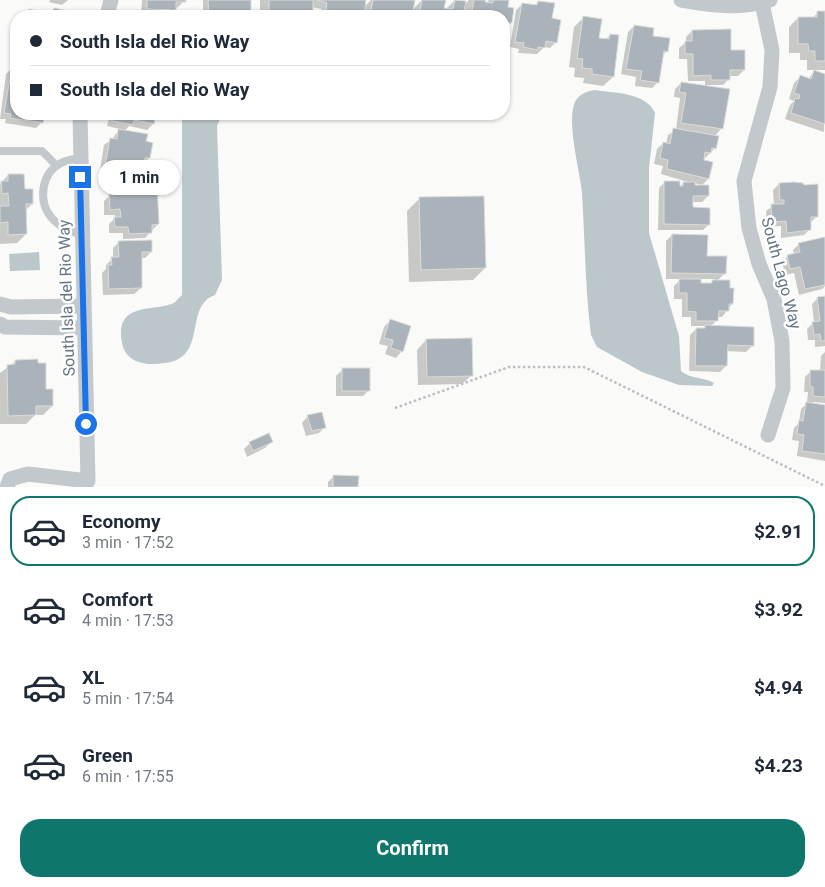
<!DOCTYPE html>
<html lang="en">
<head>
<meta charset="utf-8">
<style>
  :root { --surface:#fff; --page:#f2f2f3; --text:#1f2937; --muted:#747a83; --line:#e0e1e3; --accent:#0f766e }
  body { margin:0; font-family:Roboto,sans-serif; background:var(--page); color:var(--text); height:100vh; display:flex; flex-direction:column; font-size:19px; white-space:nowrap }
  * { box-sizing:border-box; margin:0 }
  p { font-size:16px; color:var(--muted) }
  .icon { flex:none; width:28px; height:28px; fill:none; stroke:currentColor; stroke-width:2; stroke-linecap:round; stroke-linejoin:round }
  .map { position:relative; height:487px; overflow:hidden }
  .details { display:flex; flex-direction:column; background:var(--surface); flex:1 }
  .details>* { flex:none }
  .hud { position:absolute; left:10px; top:10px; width:500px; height:110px; border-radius:20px; box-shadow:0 1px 4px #0004; display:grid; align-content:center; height:110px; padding:0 20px; background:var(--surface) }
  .end { position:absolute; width:22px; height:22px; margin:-11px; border:6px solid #1a73e8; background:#fff; box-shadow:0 0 0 2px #fff }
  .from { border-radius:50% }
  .bubble { position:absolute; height:35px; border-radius:18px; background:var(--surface); box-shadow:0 1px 4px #0004; font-size:16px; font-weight:700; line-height:35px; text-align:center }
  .hud b { display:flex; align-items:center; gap:18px; height:48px; font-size:19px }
  .hud b+b { border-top:1px solid var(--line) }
  .hud i { width:12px; height:12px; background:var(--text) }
  ul { padding:9px 0 0; list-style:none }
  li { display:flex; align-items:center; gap:15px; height:70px; margin:0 10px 8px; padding:0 10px; border:2px solid transparent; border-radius:20px }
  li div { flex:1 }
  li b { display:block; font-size:19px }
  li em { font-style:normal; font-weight:700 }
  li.active { border-color:var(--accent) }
  li>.icon { width:45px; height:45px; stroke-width:1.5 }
  .button { display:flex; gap:10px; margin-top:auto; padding:10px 20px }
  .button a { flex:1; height:58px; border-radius:20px; background:var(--accent); color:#fff; font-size:20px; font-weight:700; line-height:58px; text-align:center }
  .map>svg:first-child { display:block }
</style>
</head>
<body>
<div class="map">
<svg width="825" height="487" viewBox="0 0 825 487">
  <rect width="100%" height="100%" fill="#fafaf8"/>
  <g fill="#bbc7cb">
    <path d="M594,90c19,3 52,2 61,23l-6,55v65l30,103 2,35c9,8 23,6 33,12l-2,3 -33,-1 -37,-13 -45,-25 -6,-12c-6,-47 -6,-95 -9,-142 -2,-23 -16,-71 -7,-91 4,-8 11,-10 19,-12z"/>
    <path d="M182,114h40l-5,12 5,154 -7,15c-32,11 -6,63 -50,68 -9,1 -18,2 -26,-1 -9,-2 -16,-11 -17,-19 -8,-42 32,-31 52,-40 2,-2 6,-6 8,-8z"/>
    <path d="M39,252l1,18 -30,1 -1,-17z"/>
  </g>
  <g fill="#0003" fill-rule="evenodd">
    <path d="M50,0h18l-6,5 -13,-3z"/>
    <path d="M142,0h43l-16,16 -28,-1z"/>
    <path d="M203,0h46l1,16h-47z"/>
    <path d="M260,0h105l-1,7 7,-7h43l-2,10 10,-10h23l-2,9h3l9,-9 8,6 6,-6h16l-1,5 5,-5h18l-1,8 5,14 -7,8v-14h-178l-5,-1 1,-6 -11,-2v9h-51z"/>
    <path d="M538,2l13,17 5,23 -6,6 -6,-1 -7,7 -19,-1 1,-4 -9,-2 6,-37 6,-6 12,2z"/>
    <path d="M54,9l16,4v3h-47l6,-5 19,4z"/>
    <path d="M818,13h7v57h-18v-10h-7v-7h-11v-26l9,-9h14z"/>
    <path d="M583,18l15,21 7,1 5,-5 3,42 -10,9 -20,-3 1,-5 -10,-1 1,-9 -6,-1 5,-40z"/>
    <path d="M634,26l17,11 16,14 -5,5 -4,26 -6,6 -17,-2 1,-9 -15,-3 7,-42z"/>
    <path d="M692,31l38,21 14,18 -6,6h-9v3l-6,6h-17l16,43 -8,9 1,11 -13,13 9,2 -3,16 -6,6 -8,-2v3l14,10 -6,6h-10v7l17,15 -6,6h-45l1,-42 6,-6 13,6 6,-5h7l-30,-9 2,-8 -9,-2 3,-15 6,-6 3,1 2,-9 8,-5 4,-32 -6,-1 1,-8 6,-6 24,4v-6h-17l-1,-22h-8v-11l7,-6v-5z"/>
    <path d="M12,68l4,1v45h27l-1,8 -6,6 -31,-5 1,-4h-6l6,-45z"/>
    <path d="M814,72l11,3 -1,57 -39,-13 5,-14 4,-4 -5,-2 5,-16 6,-6 8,2z"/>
    <path d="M110,114h45l-2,10 -6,6 -18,-4 -4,5 20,11 4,16 -6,6 -2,13 -6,6 -36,-6 5,-32 8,-6 8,-10 -13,-3z"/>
    <path d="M8,175l16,16 8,13 -7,7 1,23 -9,9 -17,1v-60z"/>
    <path d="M779,184l37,33 -6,6v6l-6,6 -23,3v-12l-14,1 -1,-16 8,-6 -1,-15z"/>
    <path d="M123,187l35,37 -13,14 -22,1v-6h-14v-9l6,-6v-3h-11v-14l6,-6h7z"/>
    <path d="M419,199l66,69 -12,12 -64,2 -2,-71z"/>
    <path d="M672,235l34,22 19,16 -8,8 15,23 -10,13h-5v3l-7,7 42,19 -6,6 -20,-1v15l-6,6 -31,-1 1,-36 6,-6h7l3,-3h-15v-9h-9v-18h-8v-13l7,-7h-15v-38zM699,279h16l-5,5h-11z"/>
    <path d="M825,238v48l-3,3 -23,6 -5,-22 -9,2 -3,-13 6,-6 6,-1 -1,-5 6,-6z"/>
    <path d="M119,242l32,10 -6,6h-4v30l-7,6 -31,1 -1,-22 4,-4v-4l7,-7v-10z"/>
    <path d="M825,297v49l-10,1v-7h-7l-1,-11 7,-7 -2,-18 6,-6z"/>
    <path d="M390,321l12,30 -6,7 -11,-4 3,-8 -9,-2 5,-17z"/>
    <path d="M426,340l46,35 -10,9 -44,1 -1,-35z"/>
    <path d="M825,352v51l-12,-1v2l12,2v55l-28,-5 2,-15 -7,-1 2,-12 5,-5 2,-14 6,-6 1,-11h-4l1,-15 6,-6h9l1,-15z"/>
    <path d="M16,361l29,29 7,16 -9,9h-8l-9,9h-26v-51z"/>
    <path d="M342,370l27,20 -6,6h-27v-20z"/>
    <path d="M308,416l17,11 -6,6 -13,3 -4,-13z"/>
    <path d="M268,435l3,7 -6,6 -18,9 -3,-8 6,-6z"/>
    <path d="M334,476l23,11h-29v-5z"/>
  </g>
  <g fill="#aab3b9" stroke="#dcdcda">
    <path d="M147,0h39v2h-10v8l-29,-1z"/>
    <path d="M208,0h43v16h-42z"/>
    <rect x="269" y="0" width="44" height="16"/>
    <path d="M317,0h49l-2,16h-22v-4l-16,-2 1,-7z"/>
    <path d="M373,0h42l-3,16h-42z"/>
    <path d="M422,0h24l-2,8 9,1 2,-9 11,1 -3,15h-44z"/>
    <path d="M474,0h12l-1,2 8,1v-3h16l-1,7 6,1 -2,15h-8v-7h-33z"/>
    <path d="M538,1l17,2 -3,15 9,2 -4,23 -11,-2 -1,7 -7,-1v3l-15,-3 1,-4 -9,-1 7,-39 15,2z"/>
    <path d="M54,8l18,4 -1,4h-44l2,-7 23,6z"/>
    <path d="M817,11h8v50h-10v-10h-6l-1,-7h-10v-27h19z"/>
    <path d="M583,16l19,3 -3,19 10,1 1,-5 9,1 -5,42 -22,-3v-5l-10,-1 1,-9 -6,-1z"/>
    <path d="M634,25l20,3 -1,8 17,2 -2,14 -4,-1 -5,32 -19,-3 2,-9 -16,-2z"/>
    <path d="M731,29v21h14v20h-15v10h-19v-5l-18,1v-22h-8v-13h7v-11z"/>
    <path d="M12,67h4v47h29l-2,9 -33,-5 1,-4 -7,-1z"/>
    <path d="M814,70l11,4v50l-34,-11 4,-15 4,1 1,-4 -6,-2 6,-18 11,4z"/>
    <path d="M681,82l49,7 -7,40 -42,-6 5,-30 -7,-1z"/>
    <path d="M114,114h42l-2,10 -20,-4 -1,5 -21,-4z"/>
    <path d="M673,128l46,8 -3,13 -4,-1 -1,5 -6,-1 -1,8 9,2 -4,17 -42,-10 1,-9 -8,-2 3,-16 7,2z"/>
    <path d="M118,129l30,5 -2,7 7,2 -3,15h-5l-3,20 -38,-6 6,-34 7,1z"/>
    <path d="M8,174h16l1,15h8v15h-7l1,30 -19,1v-13l-8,1v-17h9l-1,-13 -6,1 -1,-13h7z"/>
    <path d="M664,181h16v5h3v-4h12v3h14v11h-16v11l17,1v17l-46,-1z"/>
    <path d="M794,182l9,1 1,2 14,-1v33h-7v13l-24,3 -1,-12 -14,1 -1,-18h13v-4h-4l-1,-17z"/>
    <path d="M157,184l2,40 -7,1v8l-23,1 -1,-7h-13l-1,-10h7l-1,-8 -10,1 -1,-16h14l-1,-8z"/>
    <path d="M484,196l2,72 -65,2 -2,-73z"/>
    <path d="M672,234l36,1 -1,21h20l-1,18 -55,-1z"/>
    <path d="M825,237v48l-20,4 -5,-22 -10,2 -3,-14 13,-3 -2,-9z"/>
    <path d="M152,240v12h-10v36l-33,1 -1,-24h4l-1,-8h8l-1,-16z"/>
    <path d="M679,279h22v4h11v-3h18v8h4l-1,16h-4v7h-10l-1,10h-22v-9l-9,-1v-18h-8z"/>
    <path d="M825,296v45h-4l-1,-7 -6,1 -2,-13 8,-1 -3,-24z"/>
    <path d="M390,319l21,7 -8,26 -12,-4 2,-8 -9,-2z"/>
    <path d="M705,325l49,2v19l-26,-1 -1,21h-32l1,-38h9z"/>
    <path d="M472,338l1,38 -46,1 -1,-38z"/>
    <path d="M38,359v4h8v26h7v17h-17v9l-28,1 -1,-51 8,-1v-4z"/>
    <rect x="342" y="368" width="28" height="23"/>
    <path d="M810,370h15v27l-12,-1v-9l-3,-1z"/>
    <path d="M806,402l19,3v49l-23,-3 2,-16 -7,-1 2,-14 4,1z"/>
    <path d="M322,412l4,16 -14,3 -5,-16z"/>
    <path d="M269,433l4,9 -20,9 -4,-9z"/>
    <path d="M333,475l26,1 -1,11h-25z"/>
  </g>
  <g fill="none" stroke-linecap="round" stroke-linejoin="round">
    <path stroke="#bbbfc2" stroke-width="2.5" stroke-dasharray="2.5 2.5" stroke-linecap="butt" d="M395,408l114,-41h75l241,119"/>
    <g stroke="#c3c8cc" stroke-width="8">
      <path d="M0,151h42l14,14"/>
      <path d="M80,158c-7,1 -14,2 -19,5 -20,10 -23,38 -10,54 8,10 20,14 31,18"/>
    </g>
    <g stroke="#c3c8cc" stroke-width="15">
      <path d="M681,0c29,5 60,10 89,0"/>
      <path d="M762,3l10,47 -2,37 -26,94 5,47 10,36 15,35 8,42 1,47 -15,47"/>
      <path d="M107,16l4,-16"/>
      <path d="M0,304l11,3 72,-1"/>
      <path d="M0,324l5,3 79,1"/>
      <path d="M7,487l3,-8 18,-5 60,7 -8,-367"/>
    </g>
  </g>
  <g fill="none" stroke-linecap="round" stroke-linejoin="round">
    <path stroke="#1a73e8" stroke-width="6" d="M80,177l6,247"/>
  </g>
  <g text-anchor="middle" stroke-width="5" stroke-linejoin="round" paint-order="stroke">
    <g font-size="16" fill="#657683" stroke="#fff">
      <text transform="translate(782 273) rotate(75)" y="6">South Lago Way</text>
      <text transform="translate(66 298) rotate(-92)" y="6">South Isla del Rio Way</text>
    </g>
  </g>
</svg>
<i class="end from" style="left:86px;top:424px"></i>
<i class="end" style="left:80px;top:177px"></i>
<div class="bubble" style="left:98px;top:160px;width:82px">1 min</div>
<div class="hud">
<b><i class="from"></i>South Isla del Rio Way</b>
<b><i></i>South Isla del Rio Way</b>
</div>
</div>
<section class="details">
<ul>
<li class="active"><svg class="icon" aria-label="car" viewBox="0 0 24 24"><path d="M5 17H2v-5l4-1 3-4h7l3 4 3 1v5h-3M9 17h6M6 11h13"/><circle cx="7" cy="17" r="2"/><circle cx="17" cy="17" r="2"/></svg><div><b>Economy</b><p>3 min · 17:52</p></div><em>$2.91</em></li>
<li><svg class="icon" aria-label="car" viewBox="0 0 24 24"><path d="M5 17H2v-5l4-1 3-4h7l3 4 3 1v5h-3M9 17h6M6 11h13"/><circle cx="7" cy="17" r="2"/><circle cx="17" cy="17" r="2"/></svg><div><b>Comfort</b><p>4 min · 17:53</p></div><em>$3.92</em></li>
<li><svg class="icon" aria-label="car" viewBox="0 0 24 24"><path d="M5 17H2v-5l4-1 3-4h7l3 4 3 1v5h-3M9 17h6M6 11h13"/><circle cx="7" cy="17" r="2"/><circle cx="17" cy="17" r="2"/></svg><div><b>XL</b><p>5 min · 17:54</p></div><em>$4.94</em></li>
<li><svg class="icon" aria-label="car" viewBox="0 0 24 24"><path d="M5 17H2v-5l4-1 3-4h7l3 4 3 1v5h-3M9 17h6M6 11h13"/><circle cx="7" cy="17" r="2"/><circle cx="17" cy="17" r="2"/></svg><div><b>Green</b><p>6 min · 17:55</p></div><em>$4.23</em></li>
</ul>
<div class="button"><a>Confirm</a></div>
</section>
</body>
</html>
